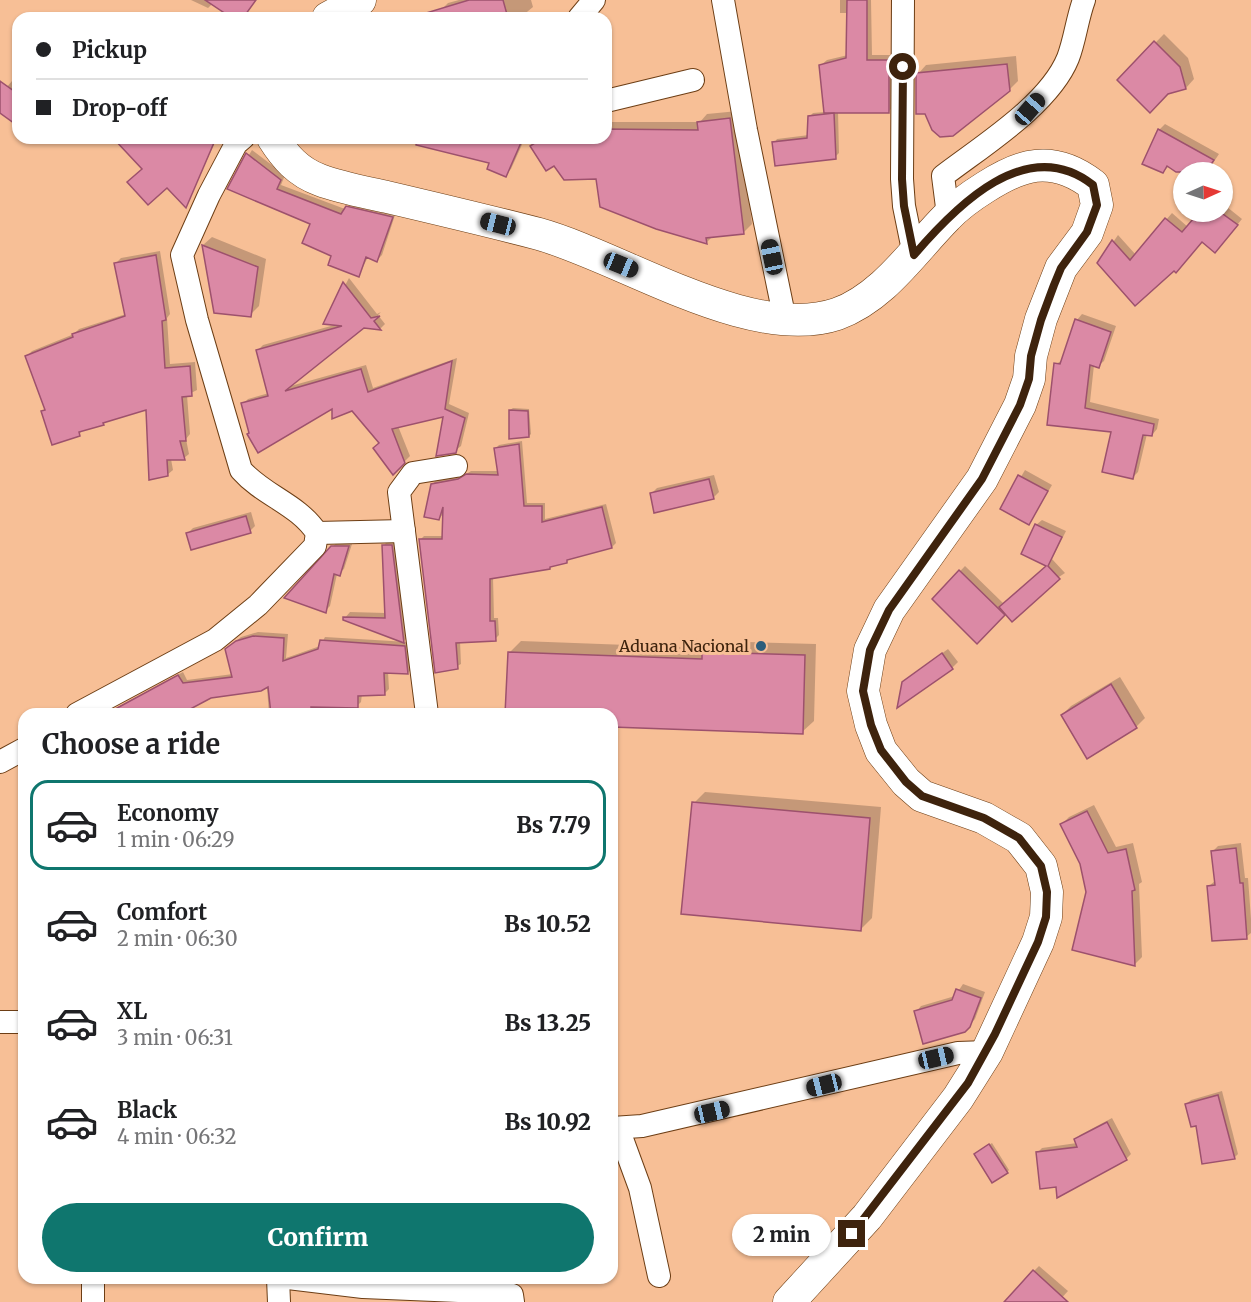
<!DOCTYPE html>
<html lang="en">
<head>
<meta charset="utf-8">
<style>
  :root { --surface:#fff; --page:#f6f6f6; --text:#202124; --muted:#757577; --line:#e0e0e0; --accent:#0f766e }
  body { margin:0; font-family:Merriweather,serif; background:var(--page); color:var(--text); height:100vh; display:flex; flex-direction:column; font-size:22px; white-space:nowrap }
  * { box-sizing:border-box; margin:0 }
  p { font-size:20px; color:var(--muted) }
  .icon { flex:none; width:33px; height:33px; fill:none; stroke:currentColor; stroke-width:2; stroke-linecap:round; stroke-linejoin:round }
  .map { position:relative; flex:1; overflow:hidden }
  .details { position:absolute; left:18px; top:708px; width:600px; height:576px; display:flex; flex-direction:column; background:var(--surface); border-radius:18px; box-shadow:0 2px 4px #0004 }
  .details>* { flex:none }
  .hud { position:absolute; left:12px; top:12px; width:600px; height:132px; border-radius:18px; box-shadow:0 2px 4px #0004; display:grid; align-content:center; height:132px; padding:0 24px; background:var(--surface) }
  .needle { width:39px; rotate:87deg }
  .buttons { position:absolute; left:1173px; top:162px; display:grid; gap:12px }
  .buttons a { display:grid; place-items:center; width:60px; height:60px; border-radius:50%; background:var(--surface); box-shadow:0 2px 4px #0004; font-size:30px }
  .end { position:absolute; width:27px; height:27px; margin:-14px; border:8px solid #3e230d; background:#fff; box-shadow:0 0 0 3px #fff }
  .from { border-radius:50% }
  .bubble { position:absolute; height:42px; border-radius:21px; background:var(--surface); box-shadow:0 2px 4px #0004; font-size:20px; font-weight:800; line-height:42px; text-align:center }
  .car { position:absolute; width:18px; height:36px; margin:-18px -9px; border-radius:8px; box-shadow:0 0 4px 2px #0007; background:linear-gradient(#222 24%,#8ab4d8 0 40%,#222 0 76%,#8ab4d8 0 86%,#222 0) }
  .hud b { display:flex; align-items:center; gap:21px; height:57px; font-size:22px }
  .hud b+b { border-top:2px solid var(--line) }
  .hud i { width:15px; height:15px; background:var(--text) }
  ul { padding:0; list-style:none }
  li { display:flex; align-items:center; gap:18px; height:90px; margin:0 12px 9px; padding:0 12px; border:3px solid transparent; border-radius:18px }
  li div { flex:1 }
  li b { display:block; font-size:22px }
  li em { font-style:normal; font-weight:800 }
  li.selected { border-color:var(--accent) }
  li>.icon { width:54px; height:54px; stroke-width:1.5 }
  h2 { padding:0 24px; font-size:27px; line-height:72px }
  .cta { display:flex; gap:12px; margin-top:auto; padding:12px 24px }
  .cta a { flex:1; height:69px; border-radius:36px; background:var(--accent); color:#fff; font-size:24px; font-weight:800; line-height:69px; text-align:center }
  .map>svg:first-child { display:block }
</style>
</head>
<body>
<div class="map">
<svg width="1251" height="1302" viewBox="0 0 1251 1302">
  <rect width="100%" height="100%" fill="#f7bf96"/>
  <g fill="#0003">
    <path d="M191,0h65l-13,18h-8l-22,-15 -5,5z"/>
    <path d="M459,0h72l2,7 -11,9 1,2h-78l-3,-9 6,-6z"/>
    <path d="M840,0h31l1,55h22v51l-6,6 -50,-1 1,42 -4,4 -61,-14 3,-4 32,-4v-18l4,-4 12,-1 -4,-47 6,-5 21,-5v-42h-8z"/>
    <path d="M1164,34l24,24 6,21 -8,9 -67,-8z"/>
    <path d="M1016,56l2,25 -9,9 -91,-16 8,-9z"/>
    <path d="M12,81l6,4v39l-18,-13v-16z"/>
    <path d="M738,111l14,113 -8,8 -31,4 -6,6 -109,-64 -43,-14 -23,-18 8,-8h66v-16h94l7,-8z"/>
    <path d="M1165,124l54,30 -12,18h-23v3l-15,-9 -6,6 -19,-9 16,-34z"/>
    <path d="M149,138h68l-31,67 -19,-19 -23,-18z"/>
    <path d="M436,138h89l-14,31 -6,6 -14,-13z"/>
    <path d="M252,150l33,25 -4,10 64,24 7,-7 44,10 -14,43 -5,5 -9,-3 -9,18 -26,-19 -21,-33 -83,-35z"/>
    <path d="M1222,203l20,16 -22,27 -17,-5 -22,25 -82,-3 19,-28 18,20 36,-42 16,14 13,-15h21z"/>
    <path d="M212,237l54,22 -7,47 -9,9 -34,-4 -13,-66z"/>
    <path d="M160,251l10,63 -3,4 3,46 25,-2 2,28 -10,5 3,39 -4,5 3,15 -5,4 -13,1 2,11 -6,5 -20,-67 -40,12 -23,9 -5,5 -37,-22 4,-4 -19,-52 5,-5 42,-17 5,-5 47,-15 -10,-51 5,-5z"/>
    <path d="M349,278l28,36 4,-2 -3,3 7,9 -4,4 -17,-1 -77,60 79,-22 7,23 84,-30 -8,46 20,9 -8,33 -6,5 -10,-36 -47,11 12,30 -17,17 -13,-31 -28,-33 -19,-2 -83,26 -7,-29 5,-5 21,-6 -11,-43 5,-5 75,-21 -13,-1z"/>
    <path d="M1082,314l34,12 -12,35 -6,5 -4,-1 -4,37 69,17 -2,10 -5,6 -5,-1 -9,38 -5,5 -20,-47 -64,-7 7,-59 8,-5 13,-39z"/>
    <path d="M513,408l16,1 2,25 -2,2 -19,-26z"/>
    <path d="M522,441l5,62h18v16l61,-15 10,39 -4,4 -42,11 -21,10 -56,9 1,41h4l1,17 -4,4 -35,2 1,23 -13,7 -11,1 -17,-132 4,-4h20v-23l-5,6 -7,-34 4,-5 27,-4 8,-5h28l-4,-22 4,-4z"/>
    <path d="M1025,470l27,15 -23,39 -27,-15z"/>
    <path d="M714,475l5,17 -6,6 -62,-4 6,-6z"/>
    <path d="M251,512l4,14 -5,5 -62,2 5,-5z"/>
    <path d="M1042,520l24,11 -14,28 13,14 -59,39 -29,30 -43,-43 31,-33 39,38 44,-39 -12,-40z"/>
    <path d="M389,540h8l12,96 -5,5 -60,-22 6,-7 36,1 -3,-67z"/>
    <path d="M353,541l-9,28 -7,5 -7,32 -5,5 7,-64 6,-5z"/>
    <path d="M258,632l30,2 -2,24 34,-12 5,-9 83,5 4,26 -4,5 -20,-1 1,17 -5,5h-22l-1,8 -4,4h-42v8h-46l-2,-26 -56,9 -34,17h-61l-2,-3 4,-4 65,-35 4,8 46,-6 -2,-29 10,-8z"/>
    <path d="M521,641l187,7 7,-7 101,3 -2,77 -12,11 -190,-7v-11h-105l2,-61z"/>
    <path d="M948,649l10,13 -6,6 -49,14z"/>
    <path d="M1120,677l25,41 -9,9 -74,-12 9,-9z"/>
    <path d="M612,770l4,1 -4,15z"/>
    <path d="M705,792l176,15 -9,111 -12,12 -166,-127z"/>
    <path d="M1094,805l22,42 17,-4 9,39 -3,2 3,73 -7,7 -73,-140 7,-7z"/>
    <path d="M1241,843l4,35h3l3,41v14l-5,4 -37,-51 7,-6 -4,-28 6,-6z"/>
    <path d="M963,984l22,8 -10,27 -11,11 -48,-18 5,-6 34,-10z"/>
    <path d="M1222,1091l16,63 -4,4 -36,-34 -12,-20 5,-4z"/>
    <path d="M1112,1118l19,36 -5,5 -89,-6 5,-5 35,-5 -2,-3 5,-5z"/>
    <path d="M992,1143l17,27 -2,2 -29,-20z"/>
    <path d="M1039,1266l29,25 -10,11h-37l13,-31z"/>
  </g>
  <g fill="#db89a5" stroke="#9d516d" stroke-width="1.5">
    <path d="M205,0h51l-13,18h-11z"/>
    <path d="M469,0h34l5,18h-82v-5z"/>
    <path d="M847,0h20v60h22v53h-65l-5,-48 27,-7z"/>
    <path d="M1154,41l26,26 6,22 -18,5 -18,19 -33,-33z"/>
    <path d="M1007,64l3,27 -57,45 -13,1 -8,-7 -7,-16h-9v-41z"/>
    <path d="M0,81l18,13v32l-18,-13z"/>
    <path d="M834,113l2,46 -61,7 -3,-24 35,-4 1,-22z"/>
    <path d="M730,118l14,116 -38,4 1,6 -51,-15 -56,-22 -4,-28 -32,1 -10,-14 -8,5 -16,-25 13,-8h63v-9l92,1 -1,-8z"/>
    <path d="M1158,129l56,31 -8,12h-30l-9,-6 -4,7 -21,-9z"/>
    <path d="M113,138h103l-30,70 -19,-20 -19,17 -21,-23 15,-13z"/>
    <path d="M417,138h106l-17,39 -19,-8 2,-6 -73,-18z"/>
    <path d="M246,153l35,27 -4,9 64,25 5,-8 47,11 -16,45 -11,-5 -7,20 -31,-12 3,-9 -29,-13 8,-19 -83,-35z"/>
    <path d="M1199,212h21l18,13 -23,28 -13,-11 -26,31 -2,-2 -39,35 -38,-43 15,-23 18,20 35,-42 17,14z"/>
    <path d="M202,245l56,22 -7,50 -37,-4z"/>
    <path d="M156,255l10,65 -4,1 3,47 25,-2 2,30 -10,1 4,44h-6l5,19h-18l1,16 -19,4 -3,-70 -43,13 1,2 -25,7 1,4 -28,9 -11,-34 4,-1 -20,-54 48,-19 -1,-3 53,-18 -11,-53z"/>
    <path d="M343,282l28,36 9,-2 -6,5 7,9 -17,-2 -79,63 76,-22 7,23 84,-31 -7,48 20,9 -9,35 -20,3 7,-39 -51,12 13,34 -12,12 -20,-27 6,-5 -27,-32 -20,8v-10l-74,44 -11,-19 2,-1 -8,-30 27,-7 -12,-46 86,-24 -19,-2z"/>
    <path d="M1075,319l36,13 -12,36 -9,-3 -5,43 69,16 -2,12 -9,-1 -10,44 -31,-7 9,-40 -64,-7 7,-62 6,1z"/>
    <path d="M509,410l19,1 1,26 -20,2z"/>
    <path d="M519,444l5,62h18v16l60,-15 10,41 -45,12v3l-17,4v2l-60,10v42h5l1,20 -40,2 2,26 -23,4 -16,-134h23l1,-32 -4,13 -15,-3 7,-33 27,-5 8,-5 32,1 -4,-27z"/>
    <path d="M1018,475l30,16 -19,34 -29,-16z"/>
    <path d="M709,479l5,20 -60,14 -4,-20z"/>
    <path d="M246,516l5,17 -60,17 -5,-17z"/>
    <path d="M1035,524l27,13 -14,29 12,13 -48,43 -13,-15 47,-41 -25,-12z"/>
    <path d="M382,545h10l12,98 -61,-23v-3l42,1z"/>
    <path d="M331,546h18l-9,30 -6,-2 -8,39 -42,-15z"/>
    <path d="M959,570l46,45 -28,29 -45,-45z"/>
    <path d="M253,636l31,2 -1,23 35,-12 2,-9 85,6 3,28 -24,-1 1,22 -27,1v12l-47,-1v7h-40l-3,-27 -7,4 -50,7 -30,16h-75l72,-39 5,8 49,-6 -7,-28 11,-8z"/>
    <path d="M508,652l194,7v-7l103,3 -2,79 -191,-7v-13h-107z"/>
    <path d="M942,653l11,16 -56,39 5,-26z"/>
    <path d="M1111,684l26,44 -50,31 -26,-44z"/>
    <path d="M692,802l178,16 -9,113 -180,-17z"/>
    <path d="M1087,811l21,42 18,-4 9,41 -3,1 3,75 -63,-16 14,-58 -6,-28 -20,-40z"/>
    <path d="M1236,848l4,35h3l4,56 -35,2 -5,-55 8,-1 -4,-34z"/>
    <path d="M956,989l25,9 -11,29 -5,5 -42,12 -9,-33 38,-11z"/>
    <path d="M1218,1095l17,64 -33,5 -6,-38 -5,1 -6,-23z"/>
    <path d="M1107,1122l20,38 -70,38 -1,-11 -16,2 -4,-37 41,-5 -3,-8z"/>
    <path d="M989,1144l19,29 -16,10 -18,-29z"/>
    <path d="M1033,1270l35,32h-64z"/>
  </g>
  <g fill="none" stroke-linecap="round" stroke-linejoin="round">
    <defs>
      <g id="minor">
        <path d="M723,0l23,130 39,190"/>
        <path d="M903,0l-1,179 2,27 10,49"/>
        <path d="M579,18l15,-18"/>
        <path d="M606,101l87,-21"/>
        <path d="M948,215l-5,-39c39,-30 106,-71 125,-118 7,-18 9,-39 16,-58"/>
        <path d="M317,533l87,-2"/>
        <path d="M77,714l138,-74 43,-35 57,-59 2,-13c-19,-29 -53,-37 -76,-63l-44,-150 -15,-65 27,-60 27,-51 7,-6"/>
        <path d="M427,714l-28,-222 14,-19 43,-7"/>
        <path d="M0,762l24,-13"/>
        <path d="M0,1022h24"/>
        <path d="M612,1128l30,-2 316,-73 29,-1"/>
        <path d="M618,1128l22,60 19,88"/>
        <path d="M93,1278v24"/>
        <path d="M278,1278l1,24"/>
        <path d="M288,1278l75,9 143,6 6,2 1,7"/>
      </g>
      <g id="secondary">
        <path d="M328,18l32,-18"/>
        <path d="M273,138c12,19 25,34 47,42 21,8 45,12 67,17 51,12 102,24 152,37 85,24 212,109 298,80 47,-17 77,-64 110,-97 17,-18 58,-45 82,-50 24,-5 46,4 64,18l4,20 -10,28 -26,35 -20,51 -10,37 -2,23 -9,26 -38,74 -93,131 -19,40 -7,41 8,34 10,26 25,31 16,14 62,22 35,20 22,28 6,26 -1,25 -8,25 -51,110 -29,46 -91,119 -78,85"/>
      </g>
    </defs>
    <use href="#minor" stroke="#6d3e15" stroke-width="24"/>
    <use href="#secondary" stroke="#6d3e15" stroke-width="33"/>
    <use href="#minor" stroke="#fff" stroke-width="22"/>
    <use href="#secondary" stroke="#fff" stroke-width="32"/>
  </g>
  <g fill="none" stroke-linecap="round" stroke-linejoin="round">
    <path stroke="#3e230d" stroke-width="8" d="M852,1234l116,-151 27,-49 43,-92 8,-25 1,-25 -6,-26 -22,-28 -35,-20 -62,-22 -16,-14 -25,-32 -10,-25 -8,-34 7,-41 19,-40 93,-131 38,-74 9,-26 2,-23 10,-36 13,-35 7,-17 26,-36 10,-27 -4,-20c-66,-52 -137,21 -179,70l-10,-49 -2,-27 1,-112"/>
  </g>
  <circle fill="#2c5d7b" stroke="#f7bf96" stroke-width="2" cx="761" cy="646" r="6"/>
  <g text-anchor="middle" stroke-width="6" stroke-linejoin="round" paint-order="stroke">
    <g font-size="16" fill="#3e230d" stroke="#f7bf96" text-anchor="end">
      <text x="749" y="652">Aduana Nacional</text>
    </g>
  </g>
</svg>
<div class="buttons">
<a><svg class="needle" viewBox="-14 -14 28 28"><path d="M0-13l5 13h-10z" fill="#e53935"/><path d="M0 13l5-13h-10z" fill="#757577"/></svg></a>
</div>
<i class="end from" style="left:903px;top:67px"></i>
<i class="end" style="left:852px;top:1234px"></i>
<div class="bubble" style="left:732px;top:1214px;width:99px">2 min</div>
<i class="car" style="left:1030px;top:109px;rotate:41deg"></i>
<i class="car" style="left:498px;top:224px;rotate:284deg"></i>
<i class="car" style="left:772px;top:257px;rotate:348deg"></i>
<i class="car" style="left:621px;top:265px;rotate:112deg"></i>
<i class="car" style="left:936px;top:1058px;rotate:77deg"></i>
<i class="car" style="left:824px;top:1085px;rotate:256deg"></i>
<i class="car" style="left:712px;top:1112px;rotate:77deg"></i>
<div class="hud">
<b><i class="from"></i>Pickup</b>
<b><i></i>Drop-off</b>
</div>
<section class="details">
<h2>Choose a ride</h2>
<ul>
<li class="selected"><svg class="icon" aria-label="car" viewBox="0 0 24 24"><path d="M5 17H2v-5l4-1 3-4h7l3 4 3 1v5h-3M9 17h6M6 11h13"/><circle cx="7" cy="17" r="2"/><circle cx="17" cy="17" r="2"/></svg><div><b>Economy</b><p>1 min · 06:29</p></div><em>Bs 7.79</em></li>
<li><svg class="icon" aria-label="car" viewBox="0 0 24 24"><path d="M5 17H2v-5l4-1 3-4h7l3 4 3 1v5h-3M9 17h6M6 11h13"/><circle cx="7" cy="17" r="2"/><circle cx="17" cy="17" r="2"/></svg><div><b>Comfort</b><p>2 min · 06:30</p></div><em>Bs 10.52</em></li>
<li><svg class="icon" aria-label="car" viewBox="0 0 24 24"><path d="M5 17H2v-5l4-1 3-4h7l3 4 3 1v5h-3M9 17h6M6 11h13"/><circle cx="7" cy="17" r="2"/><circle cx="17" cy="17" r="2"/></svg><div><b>XL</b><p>3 min · 06:31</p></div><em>Bs 13.25</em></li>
<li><svg class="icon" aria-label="car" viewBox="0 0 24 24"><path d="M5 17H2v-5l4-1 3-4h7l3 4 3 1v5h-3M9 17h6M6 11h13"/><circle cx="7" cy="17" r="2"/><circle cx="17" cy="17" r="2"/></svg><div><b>Black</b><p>4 min · 06:32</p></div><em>Bs 10.92</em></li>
</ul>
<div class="cta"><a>Confirm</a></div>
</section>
</div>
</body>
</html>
